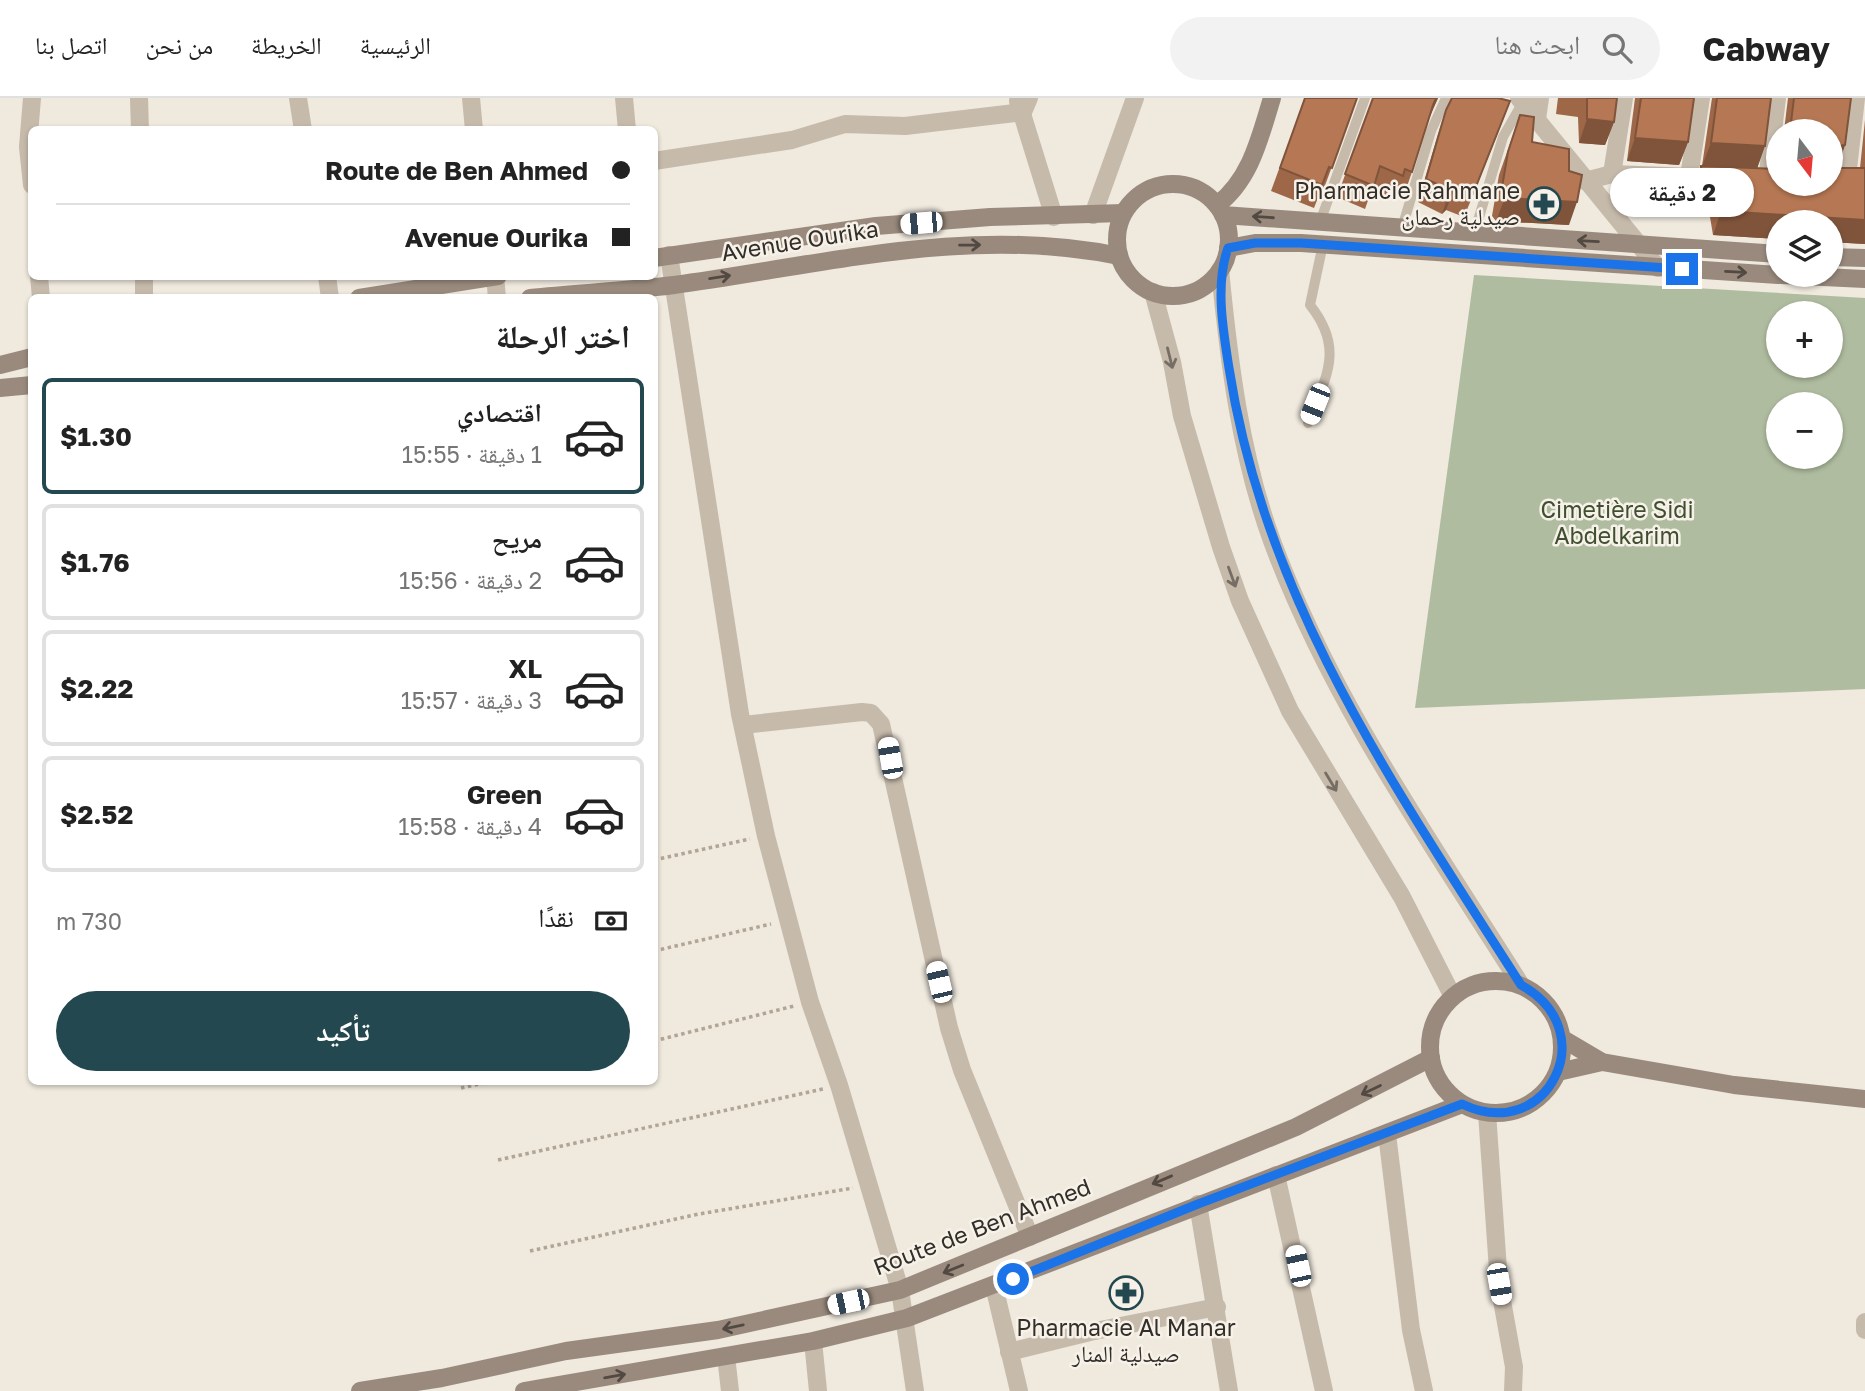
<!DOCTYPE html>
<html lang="ar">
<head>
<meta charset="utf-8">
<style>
  :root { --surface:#fff; --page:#f2f2f2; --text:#222; --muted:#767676; --line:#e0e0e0; --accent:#244850 }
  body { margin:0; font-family:"Golos Text","Noto Naskh Arabic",sans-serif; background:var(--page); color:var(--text); direction:rtl; height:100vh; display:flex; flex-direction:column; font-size:26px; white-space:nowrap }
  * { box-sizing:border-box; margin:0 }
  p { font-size:23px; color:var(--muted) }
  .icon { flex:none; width:38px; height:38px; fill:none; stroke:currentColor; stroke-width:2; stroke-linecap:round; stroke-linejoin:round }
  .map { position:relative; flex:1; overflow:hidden; direction:ltr }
  .sheet { position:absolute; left:28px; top:196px; width:630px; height:791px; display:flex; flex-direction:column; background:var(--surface); border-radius:10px; box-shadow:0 2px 5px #0004; direction:rtl }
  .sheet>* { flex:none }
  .guide { position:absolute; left:28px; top:28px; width:630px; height:154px; border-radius:10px; box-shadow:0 2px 5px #0004; direction:rtl; display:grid; align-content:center; height:154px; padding:0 28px; background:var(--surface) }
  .needle { width:46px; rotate:164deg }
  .controls { position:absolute; left:1766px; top:21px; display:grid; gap:14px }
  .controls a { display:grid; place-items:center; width:77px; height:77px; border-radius:50%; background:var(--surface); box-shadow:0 2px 5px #0004; font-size:35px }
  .end { position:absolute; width:32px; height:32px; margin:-16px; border:9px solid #1a73e8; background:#fff; box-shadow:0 0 0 4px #fff }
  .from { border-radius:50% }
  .bubble { position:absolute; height:49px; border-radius:24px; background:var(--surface); box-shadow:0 2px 5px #0004; font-size:23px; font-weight:700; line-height:49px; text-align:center; direction:rtl }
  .car { position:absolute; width:21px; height:42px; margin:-21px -10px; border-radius:9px; box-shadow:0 0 5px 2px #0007; background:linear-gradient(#fff 24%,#345 0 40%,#fff 0 76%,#345 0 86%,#fff 0) }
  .guide b { display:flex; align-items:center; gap:24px; height:66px; font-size:26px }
  .guide b+b { border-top:2px solid var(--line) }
  .guide i { width:18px; height:18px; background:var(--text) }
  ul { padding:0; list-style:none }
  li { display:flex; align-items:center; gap:21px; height:116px; margin:0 14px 10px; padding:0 14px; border:4px solid var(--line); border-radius:10px }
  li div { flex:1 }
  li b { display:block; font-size:26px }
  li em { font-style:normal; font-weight:700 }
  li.selected { border-color:var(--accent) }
  li>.icon { width:63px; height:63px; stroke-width:1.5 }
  h2 { padding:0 28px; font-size:32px; line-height:84px }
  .pay { display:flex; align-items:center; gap:18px; height:77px; padding:0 28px; font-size:26px }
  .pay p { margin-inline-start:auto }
  .primary-button { display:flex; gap:14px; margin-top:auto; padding:14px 28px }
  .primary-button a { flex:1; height:80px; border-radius:42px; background:var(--accent); color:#fff; font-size:28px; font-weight:700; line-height:80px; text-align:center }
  header { display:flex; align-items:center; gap:42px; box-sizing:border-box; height:98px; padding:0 35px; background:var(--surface); border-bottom:2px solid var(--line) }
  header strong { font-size:33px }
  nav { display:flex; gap:38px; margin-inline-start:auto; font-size:24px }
  .search { width:490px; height:63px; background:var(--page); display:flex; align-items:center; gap:18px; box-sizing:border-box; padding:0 24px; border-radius:38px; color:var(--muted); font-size:26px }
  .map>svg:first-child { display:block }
</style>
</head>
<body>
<header>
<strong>Cabway</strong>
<div class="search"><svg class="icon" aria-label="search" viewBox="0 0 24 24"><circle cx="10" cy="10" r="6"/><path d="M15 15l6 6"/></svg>ابحث هنا</div>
<nav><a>الرئيسية</a><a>الخريطة</a><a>من نحن</a><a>اتصل بنا</a></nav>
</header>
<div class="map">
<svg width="1865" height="1293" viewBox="0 0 1865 1293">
  <rect width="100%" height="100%" fill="#efe9de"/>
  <path fill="#afbc9f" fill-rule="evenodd" d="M1474,177l391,23v391l-450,19zM1778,215h52v53h-52zM1778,306h52v53h-52z"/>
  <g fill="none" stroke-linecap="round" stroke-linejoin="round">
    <g stroke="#b1a595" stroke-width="3.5" stroke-dasharray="3.5 3.5" stroke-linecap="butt">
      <path d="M654,762l96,-21"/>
      <path d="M654,853l117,-27"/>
      <path d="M654,943l140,-35"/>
      <path d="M461,990l27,-6"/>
      <path d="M498,1062l325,-71"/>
      <path d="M530,1153l169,-37 154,-26"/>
    </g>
    <g stroke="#c6baab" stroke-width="10">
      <path d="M1320,124l45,-124"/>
      <path d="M1402,130l29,-97 15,-33"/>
      <path d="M1474,136l29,-97 20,-35"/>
      <path d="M1308,325c18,-46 37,-74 2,-118l13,-61"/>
    </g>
    <g stroke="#c6baab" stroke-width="18">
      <path d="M139,0l1,32"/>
      <path d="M298,0l5,32"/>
      <path d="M471,0l3,32"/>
      <path d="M624,0l3,32"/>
      <path d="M1519,0l139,170"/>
      <path d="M1018,3l36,116"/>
      <path d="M1537,21l3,-21"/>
      <path d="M654,63l138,-21 53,-16 60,2 118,-14 6,-14"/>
      <path d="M1612,76l12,-76"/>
      <path d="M1689,79l12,-79"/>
      <path d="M1847,80l9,-80"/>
      <path d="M1767,82l10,-82"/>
      <path d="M1585,83l27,-7 107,4"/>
      <path d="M32,87l-4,-38 4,-49"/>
      <path d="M1093,117l42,-117"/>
      <path d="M669,157l71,459 26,122 44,166 29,83 61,205 15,101"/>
      <path d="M1220,172c9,92 20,183 52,271 59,160 159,301 249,444"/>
      <path d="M39,178l2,22"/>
      <path d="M144,178v22"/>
      <path d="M327,178l3,22"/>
      <path d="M495,178l2,22"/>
      <path d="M1153,194l19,70 10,54 39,131 19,54 50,110 112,186 51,100"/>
      <path d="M743,627l119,-13 9,1 10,11 68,304 13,42 68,167"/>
      <path d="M1487,1015l12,171 15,83 -1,24"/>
      <path d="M1387,1036l24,196 13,61"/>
      <path d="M1276,1077l48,216"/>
      <path d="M1198,1106l31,187"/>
      <path d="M994,1188l25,105"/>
      <path d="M1865,1224v8"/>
      <path d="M813,1243l5,50"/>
      <path d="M1009,1254l81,-20 127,-25"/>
      <path d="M726,1258l4,35"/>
    </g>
    <g stroke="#998a7d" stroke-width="18">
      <circle cx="1173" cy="142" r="56"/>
      <path d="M1217,107c34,-26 43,-68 55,-107"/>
      <path d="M1223,117l555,39"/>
      <path d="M1228,150l27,-5h46l477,32"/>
      <path d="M1830,159l35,1"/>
      <path d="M654,160l222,-32 114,-9 133,-4"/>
      <path d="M1781,177l84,4"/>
      <path d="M359,200l139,-22"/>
      <path d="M530,200c48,-5 96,-7 144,-13 148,-20 296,-60 445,-29"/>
      <path d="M0,267l32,-8"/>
      <path d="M0,290l32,-3"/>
      <circle cx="1496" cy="949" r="66"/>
      <path d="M1563,941l39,23 132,23 131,14"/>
      <path d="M1558,974l44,-10"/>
      <path d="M360,1293l82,-13 124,-27 152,-21 182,-40 396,-163 135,-69"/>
      <path d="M524,1293l289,-50 94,-23 555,-214"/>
    </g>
  </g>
  <g fill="#9d6748">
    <path d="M1305,0h52l-34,93 -2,-1 -7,18 -43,-17z"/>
    <path d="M1372,0h66l-9,21 -17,53 -8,23 -7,-3 -3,7 -22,-10 -7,20 -28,-12 35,-96z"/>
    <path d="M1558,0h59l-3,24 -9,23 -26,-2 -1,-26 -22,-3z"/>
    <path d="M1635,0h59l-6,44 -9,23 -52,-4z"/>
    <path d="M1712,0h59l-14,70 21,16 52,-53h-46l4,-33h63l-6,47 -8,23h23l5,-48v124l-35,-2v-20h-52v17l-65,-4 -3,-18 -17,-1 -1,-27 9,-23h1z"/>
    <path d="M1446,12l55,15 -37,92 -18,-7 -4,4 -24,-12 20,-68z"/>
    <path d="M1520,17l12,27 37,83 -73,-4 -4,-5 7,-41z"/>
  </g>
  <g fill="#7f543b">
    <path d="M1436,0h2l-14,30z"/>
    <path d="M1510,3l-9,24 -37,92 9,-23z"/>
    <path d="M1587,21l27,3 -9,23 -26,-2z"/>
    <path d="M1635,40l53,4 -9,23 -52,-4z"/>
    <path d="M1711,45l54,3 -8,23 -55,-3z"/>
    <path d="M1845,47l-8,24 -7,1v-20l2,-3z"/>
    <path d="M1455,89l-9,23 -4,4 8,-24z"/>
    <path d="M1702,95h17l-9,24 -17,-1z"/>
    <path d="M1505,100l72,4 -8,23 -73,-4z"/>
    <path d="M1721,113l144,9v24l-35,-2v-20h-52v17l-65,-4z"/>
  </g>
  <g fill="#b67854" stroke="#7f543b" stroke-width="2">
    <path d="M1305,0h52l-25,70 -3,-1 -7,18 -42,-17z"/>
    <path d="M1373,0h63l-3,7 -21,67 -7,-3 -2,7 -23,-10 -6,20 -29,-12z"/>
    <path d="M1452,0h46l12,3 -37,93 -18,-7 -5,3 -24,-11 20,-69z"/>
    <path d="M1587,0h30l-3,24 -27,-3z"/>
    <path d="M1641,0h53l-6,44 -53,-4z"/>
    <path d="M1717,0h54l-6,48 -54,-3z"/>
    <path d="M1794,0h57l-6,47 -13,2 -2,3v-19h-40z"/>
    <path d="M1520,17l14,2 -2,25 37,7v22l13,4 -5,27 -72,-4 -4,-5 7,-41z"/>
    <path d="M1830,65l8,5h27v52l-144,-9 -2,-18h-17l-1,-27 77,3v15h52z"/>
  </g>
  <defs><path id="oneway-shaft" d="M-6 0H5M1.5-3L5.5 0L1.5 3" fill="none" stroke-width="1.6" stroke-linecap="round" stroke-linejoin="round" transform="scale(1.75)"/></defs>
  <g stroke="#524a42">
    <use href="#oneway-shaft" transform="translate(1263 119) rotate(-176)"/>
    <use href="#oneway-shaft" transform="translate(1588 143) rotate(-177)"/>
    <use href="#oneway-shaft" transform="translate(970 147) rotate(-1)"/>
    <use href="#oneway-shaft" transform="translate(1736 174) rotate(3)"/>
    <use href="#oneway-shaft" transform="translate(720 179) rotate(-9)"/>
    <use href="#oneway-shaft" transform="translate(1371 992) rotate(154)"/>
    <use href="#oneway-shaft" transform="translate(1162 1082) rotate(157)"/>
    <use href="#oneway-shaft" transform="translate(953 1171) rotate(158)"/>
    <use href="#oneway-shaft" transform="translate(733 1229) rotate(168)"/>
    <use href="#oneway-shaft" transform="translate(615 1278) rotate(-10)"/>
  </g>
  <g stroke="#766d64">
    <use href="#oneway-shaft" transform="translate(1170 260) rotate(76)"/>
    <use href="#oneway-shaft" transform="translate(1232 479) rotate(70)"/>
    <use href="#oneway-shaft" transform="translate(1331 684) rotate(59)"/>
  </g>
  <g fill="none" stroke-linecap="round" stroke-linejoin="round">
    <path stroke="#1a73e8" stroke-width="9" d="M1013,1181l185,-75 264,-100c85,41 143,-73 59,-119 -124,-195 -256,-382 -292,-617 -6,-38 -14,-84 -1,-120l27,-5h46l381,26"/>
  </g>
  <defs>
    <symbol id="pharmacy-ring" viewBox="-11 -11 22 22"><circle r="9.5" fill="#f7f2e9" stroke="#244850" stroke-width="1.5"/><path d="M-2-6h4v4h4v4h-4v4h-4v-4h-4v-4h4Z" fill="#244850"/></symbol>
  </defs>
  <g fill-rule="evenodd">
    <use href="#pharmacy-ring" x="1525" y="87" width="38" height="38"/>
    <use href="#pharmacy-ring" x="1107" y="1176" width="38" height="38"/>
  </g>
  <g text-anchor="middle" stroke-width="5" stroke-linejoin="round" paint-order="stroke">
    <g font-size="23" fill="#342e29" stroke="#f7f2e9" text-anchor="end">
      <text x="1520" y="101">Pharmacie Rahmane<tspan x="1520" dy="26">صيدلية رحمان</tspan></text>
      <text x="1126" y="1238" text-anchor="middle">Pharmacie Al Manar<tspan x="1126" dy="26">صيدلية المنار</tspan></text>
    </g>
    <g font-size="23" fill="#342e29" stroke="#f7f2e9">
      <text transform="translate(800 143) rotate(-9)" y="8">Avenue Ourika</text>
      <text transform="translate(982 1129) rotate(-21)" y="8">Route de Ben Ahmed</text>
    </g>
    <g font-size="23" fill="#404f30" stroke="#f7f2e9">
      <text x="1617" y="420">Cimetière Sidi<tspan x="1617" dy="26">Abdelkarim</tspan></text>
    </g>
  </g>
</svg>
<div class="controls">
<a><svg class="needle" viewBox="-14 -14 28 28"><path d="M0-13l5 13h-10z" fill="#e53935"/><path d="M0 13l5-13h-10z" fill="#767676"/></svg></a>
<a><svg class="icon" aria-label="layers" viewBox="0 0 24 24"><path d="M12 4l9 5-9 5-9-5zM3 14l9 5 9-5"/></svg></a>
<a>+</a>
<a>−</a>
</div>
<i class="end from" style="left:1013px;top:1181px"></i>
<i class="end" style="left:1682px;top:171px"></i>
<div class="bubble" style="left:1610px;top:70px;width:144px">2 دقيقة</div>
<i class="car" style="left:921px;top:125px;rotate:265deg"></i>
<i class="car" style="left:1315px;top:306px;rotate:202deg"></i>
<i class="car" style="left:890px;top:660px;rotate:350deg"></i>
<i class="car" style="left:939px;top:884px;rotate:347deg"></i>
<i class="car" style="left:1298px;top:1168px;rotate:348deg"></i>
<i class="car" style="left:1499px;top:1186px;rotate:170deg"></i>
<i class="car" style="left:848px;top:1204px;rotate:258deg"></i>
<div class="guide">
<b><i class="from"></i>Route de Ben Ahmed</b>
<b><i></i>Avenue Ourika</b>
</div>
<section class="sheet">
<h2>اختر الرحلة</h2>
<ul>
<li class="selected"><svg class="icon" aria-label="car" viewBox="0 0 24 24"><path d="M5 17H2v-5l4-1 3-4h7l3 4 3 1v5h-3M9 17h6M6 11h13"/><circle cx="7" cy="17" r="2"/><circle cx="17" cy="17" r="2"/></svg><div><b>اقتصادي</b><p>1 دقيقة · 15:55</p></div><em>$1.30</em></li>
<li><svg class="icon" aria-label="car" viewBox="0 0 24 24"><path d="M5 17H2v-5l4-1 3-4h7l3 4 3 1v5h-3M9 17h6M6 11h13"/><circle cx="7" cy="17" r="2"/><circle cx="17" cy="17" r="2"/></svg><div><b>مريح</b><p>2 دقيقة · 15:56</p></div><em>$1.76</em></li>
<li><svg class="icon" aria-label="car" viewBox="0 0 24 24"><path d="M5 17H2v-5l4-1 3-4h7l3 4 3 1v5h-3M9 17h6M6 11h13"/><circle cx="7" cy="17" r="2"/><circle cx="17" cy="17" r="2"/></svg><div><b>XL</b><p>3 دقيقة · 15:57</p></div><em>$2.22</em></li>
<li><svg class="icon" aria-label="car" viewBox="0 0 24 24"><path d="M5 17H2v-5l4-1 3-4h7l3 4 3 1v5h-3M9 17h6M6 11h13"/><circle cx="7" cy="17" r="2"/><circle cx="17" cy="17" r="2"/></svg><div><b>Green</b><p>4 دقيقة · 15:58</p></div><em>$2.52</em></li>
</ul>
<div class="pay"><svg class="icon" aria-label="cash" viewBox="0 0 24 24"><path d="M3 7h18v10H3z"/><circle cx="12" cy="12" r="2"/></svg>نقدًا<p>730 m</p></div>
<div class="primary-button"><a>تأكيد</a></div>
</section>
</div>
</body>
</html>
